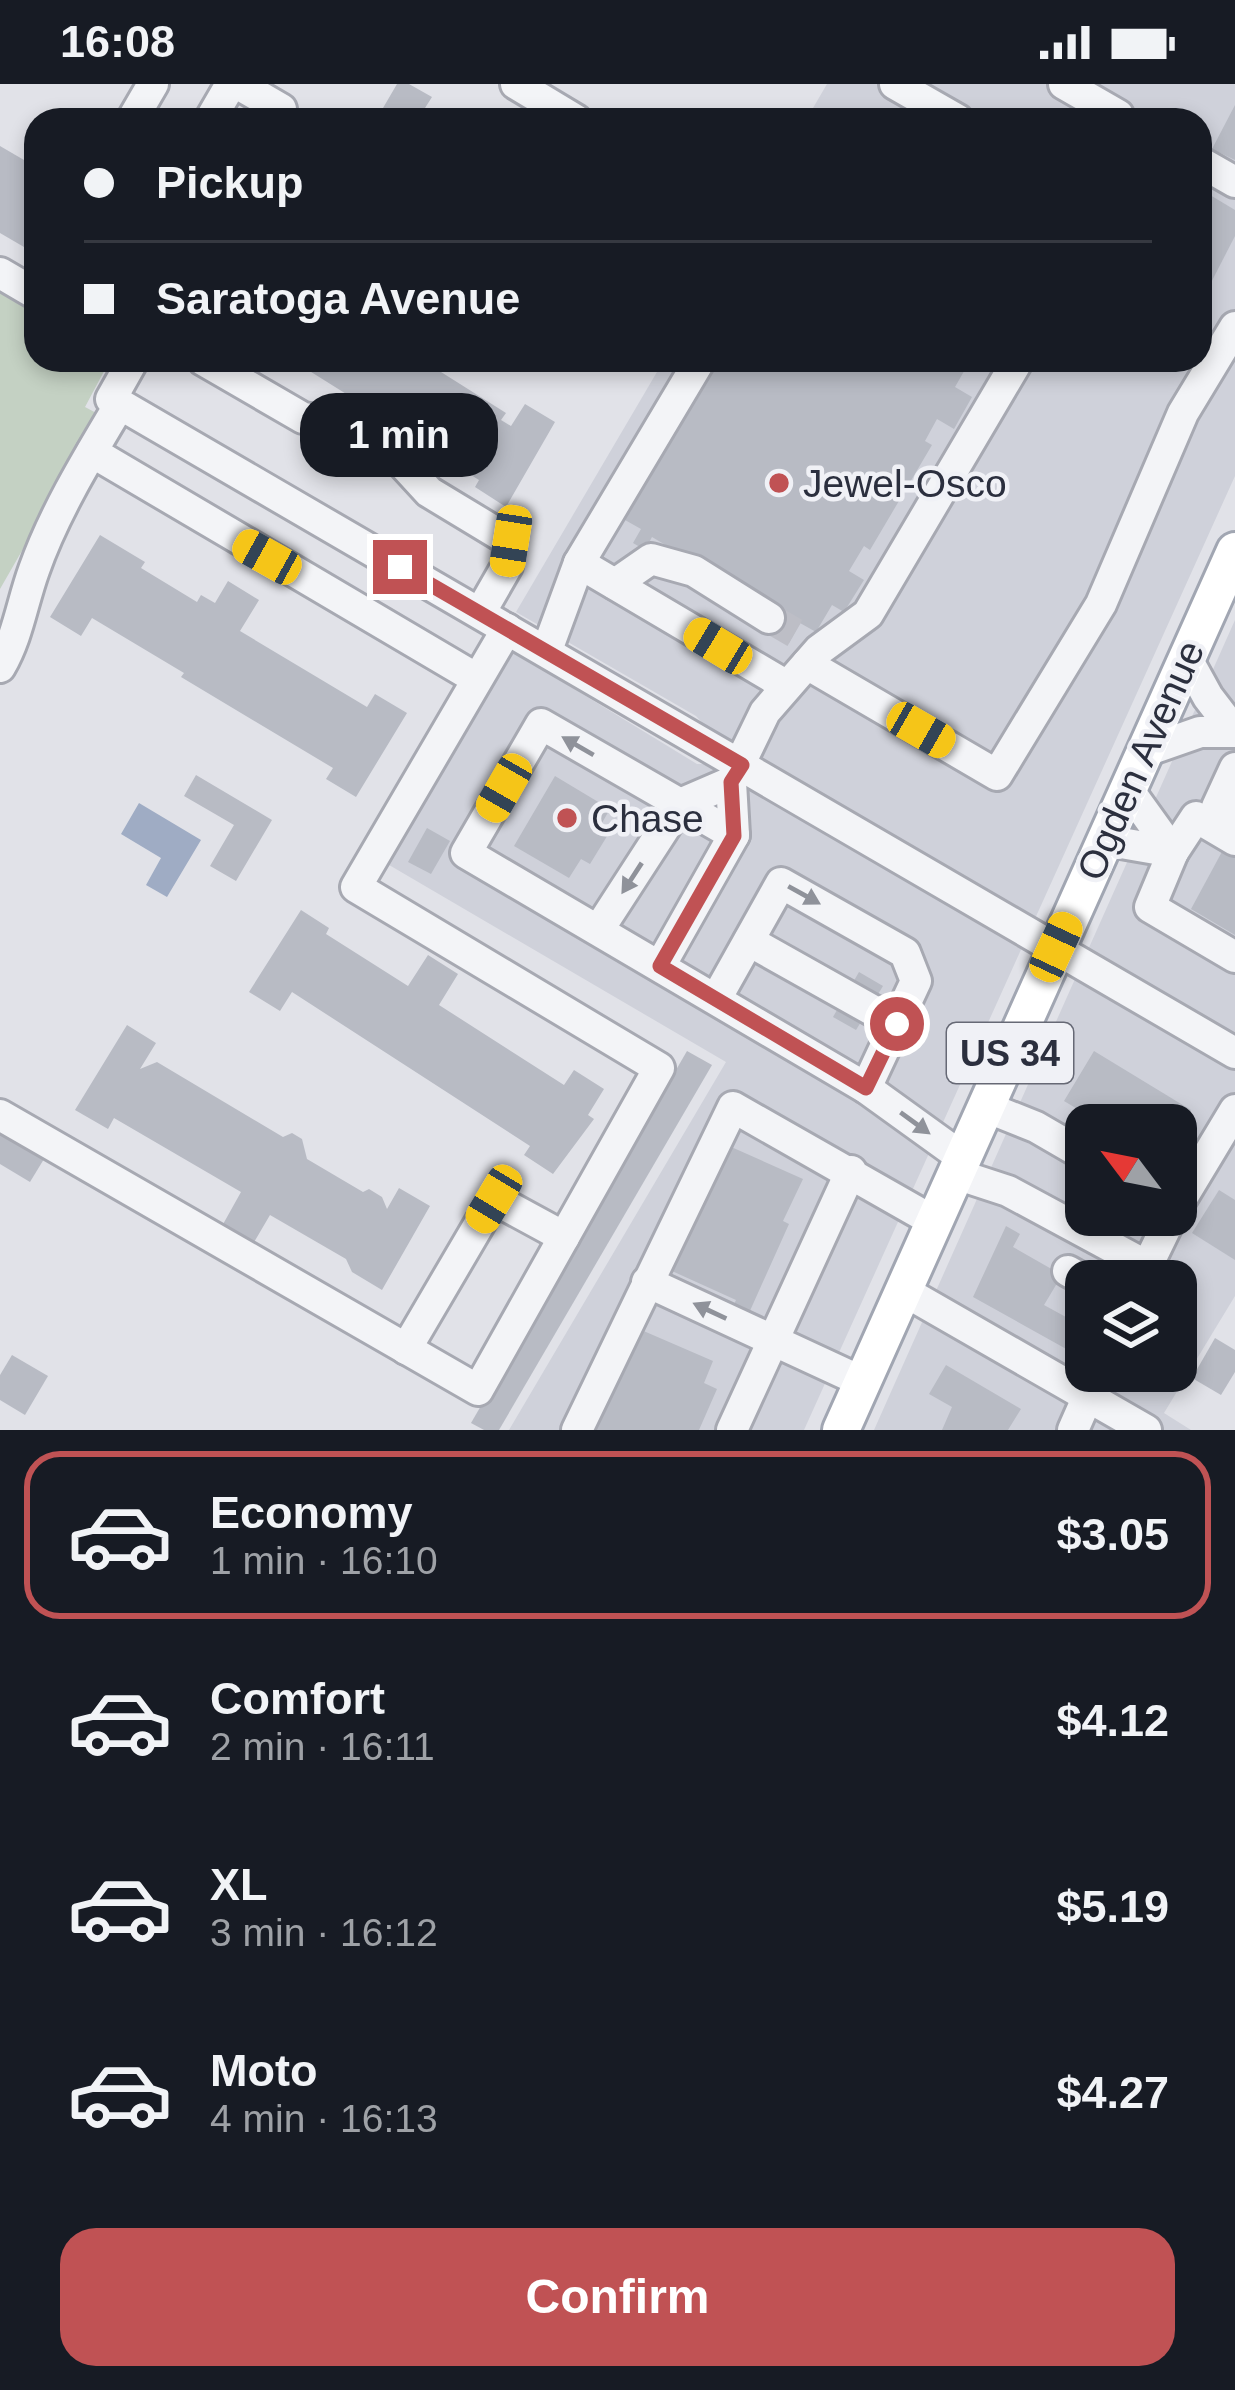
<!DOCTYPE html>
<html lang="en">
<head>
<meta charset="utf-8">
<style>
  :root { --surface:#171b24; --page:#242831; --text:#f1f3f6; --muted:#9ea1a6; --line:#363941; --accent:#c05254 }
  body { margin:0; font-family:Arial,sans-serif; background:var(--page); color:var(--text); height:100vh; display:flex; flex-direction:column; font-size:45px; white-space:nowrap }
  * { box-sizing:border-box; margin:0 }
  p { font-size:39px; color:var(--muted) }
  .icon { flex:none; width:66px; height:66px; fill:none; stroke:currentColor; stroke-width:2; stroke-linecap:round; stroke-linejoin:round }
  .map { position:relative; height:1346px; overflow:hidden }
  .details { display:flex; flex-direction:column; background:var(--surface); flex:1 }
  .details>* { flex:none }
  .banner { position:absolute; left:24px; top:24px; width:1188px; height:264px; border-radius:36px; box-shadow:0 6px 18px #0003; display:grid; align-content:center; height:264px; padding:0 60px; background:var(--surface) }
  .needle { width:78px; rotate:302deg }
  .buttons { position:absolute; left:1065px; top:1020px; display:grid; gap:24px }
  .buttons a { display:grid; place-items:center; width:132px; height:132px; border-radius:24px; background:var(--surface); box-shadow:0 6px 18px #0003; font-size:60px }
  .end { position:absolute; width:54px; height:54px; margin:-27px; border:15px solid #c05254; background:#fff; box-shadow:0 0 0 6px #fff }
  .from { border-radius:50% }
  .bubble { position:absolute; height:84px; border-radius:36px; background:var(--surface); box-shadow:0 6px 18px #0003; font-size:39px; font-weight:800; line-height:84px; text-align:center }
  .car { position:absolute; width:36px; height:72px; margin:-36px -18px; border-radius:15px; box-shadow:0 0 9px 3px #0007; background:linear-gradient(#f5c518 24%,#345 0 40%,#f5c518 0 76%,#345 0 86%,#f5c518 0) }
  .banner b { display:flex; align-items:center; gap:42px; height:114px; font-size:45px }
  .banner b+b { border-top:3px solid var(--line) }
  .banner i { width:30px; height:30px; background:var(--text) }
  ul { padding:21px 0 0; list-style:none }
  li { display:flex; align-items:center; gap:36px; height:168px; margin:0 24px 18px; padding:0 36px; border:6px solid transparent; border-radius:36px }
  li div { flex:1 }
  li b { display:block; font-size:45px }
  li em { font-style:normal; font-weight:800 }
  li.active { border-color:var(--accent) }
  li>.icon { width:108px; height:108px; stroke-width:1.5 }
  .cta { display:flex; gap:24px; margin-top:auto; padding:24px 60px }
  .cta a { flex:1; height:138px; border-radius:36px; background:var(--accent); color:#fff; font-size:48px; font-weight:800; line-height:138px; text-align:center }
  .status { display:flex; justify-content:space-between; align-items:center; height:84px; padding:0 60px; background:var(--surface); direction:ltr }
  .status svg { height:33px; fill:currentColor }
  .map>svg:first-child { display:block }
</style>
</head>
<body>
<div class="status"><b>16:08</b><svg viewBox="0 0 49 12"><path d="M0 12V9h3v3zM5 12V6h3v6zM10 12V3h3v9zM15 12V0h3v12zM26 1h20v11H26zM47 4h2v5h-2z"/></svg></div>
<div class="map">
<svg width="1235" height="1346" viewBox="0 0 1235 1346">
  <rect width="100%" height="100%" fill="#e1e2e8"/>
  <g fill="#cfd1da" fill-rule="evenodd">
    <path d="M827,0h408v392l-431,954h-295l217,-368 -342,-200 128,-211 185,113 44,1 -45,-49 -180,-104 148,-252h536v-240h-394z"/>
    <path d="M1235,536v676l-71,117 27,17h-317zM1086,1041h90v90h-90zM1086,1197h90v90h-90z"/>
  </g>
  <path fill="#c4d1c3" d="M0,201l36,21v54h74l-25,47 15,8 -100,174z"/>
  <path fill="#9facc4" d="M139,719l62,37 -34,57 -21,-12 15,-27 -40,-24z"/>
  <g fill="#b8bbc4">
    <path d="M397,0h12l23,13 -7,11 20,12h-69z"/>
    <path d="M1235,21v55l-23,-11z"/>
    <path d="M0,62l36,21v87l-36,-21z"/>
    <path d="M1200,105l35,21v26l-35,68z"/>
    <path d="M292,276h130l84,53 -5,7 10,6 14,-22 30,18 -49,85 -31,-20 4,-7 -83,-52 -18,29 -30,-19 19,-31z"/>
    <path d="M719,276h238l10,6 -12,21 17,10 -18,32 -17,-10 -12,22 7,4 -62,105 -6,-4 -15,25 15,9 -20,32 -12,-7 -16,27 -16,-9 -11,20 -26,-15 11,-19 -122,-72 -7,13 -12,-7 8,-14 -16,-9z"/>
    <path d="M100,451l45,27 -4,6 56,34 4,-7 14,8 13,-22 31,19 -19,31 127,76 8,-13 32,19 -51,84 -30,-18 7,-11 -152,-91 3,-4 -92,-55 -11,18 -31,-19z"/>
    <path d="M196,691l76,45 -36,61 -26,-15 24,-41 -50,-29z"/>
    <path d="M555,692l55,33 -11,19 10,5 -19,31 -9,-5 -12,19 -55,-32z"/>
    <path d="M427,744l23,13 -19,33 -23,-12z"/>
    <path d="M1224,764l11,2v85l-44,-26z"/>
    <path d="M301,826l28,18 -3,6 82,52 20,-31 30,19 -19,31 125,80 10,-15 30,19 -16,26 6,4 -41,55 -29,-19 6,-9 -238,-154 -12,19 -31,-19z"/>
    <path d="M859,888l24,14 -27,44 -23,-13z"/>
    <path d="M127,941l29,18 -16,26 17,-7 126,75 9,-4 10,6 5,20 56,33 6,-3 13,8 5,12 12,-21 31,18 -48,84 -30,-18 -6,-13 -76,-44 -17,29 -31,-18 19,-34 -127,-74 -6,11 -33,-19z"/>
    <path d="M687,967l25,14 -213,365h-15l-13,-7z"/>
    <path d="M1094,967l97,59 -15,24v-9h-72l-40,-24z"/>
    <path d="M0,1049l44,26 -14,23 -30,-18z"/>
    <path d="M729,1062l74,33 -20,42 6,3 -40,89 -16,-7 3,-6 -64,-29z"/>
    <path d="M1219,1106l16,10v60l-43,-27z"/>
    <path d="M1006,1142l14,8 -7,13 49,28 -18,30 42,23v32l-113,-63z"/>
    <path d="M639,1245l74,32 -9,22 13,6 -18,41h-105z"/>
    <path d="M1215,1254l20,12v22l-14,23 -29,-17z"/>
    <path d="M12,1271l36,21 -23,39 -25,-15v-25z"/>
    <path d="M946,1281l75,44 -13,21h-66l10,-23 -23,-13z"/>
  </g>
  <g fill="none" stroke-linecap="round" stroke-linejoin="round">
    <path stroke="#bdbec6" stroke-width="30" stroke-dasharray="30 15" stroke-linecap="butt" d="M769,534l26,15"/>
    <defs>
      <g id="minor">
        <path d="M238,0l43,25"/>
        <path d="M516,0l60,36"/>
        <path d="M895,0l63,36"/>
        <path d="M1064,0l54,31"/>
        <path d="M132,36l21,-36"/>
        <path d="M210,36l21,-36"/>
        <path d="M1200,78l35,20"/>
        <path d="M0,189l36,21"/>
        <path d="M133,276l-22,39 1124,654"/>
        <path d="M203,276l100,58 54,7"/>
        <path d="M384,359l45,49 81,49 -3,25 -27,47"/>
        <path d="M92,368l385,227"/>
        <path d="M579,479l208,123"/>
        <path d="M615,500l36,-25 43,12 75,47"/>
        <path d="M547,566l32,-87 121,-203"/>
        <path d="M1186,573l22,40 27,35"/>
        <path d="M807,580l190,111 104,-171 82,-191 52,-86"/>
        <path d="M0,583c18,-31 22,-64 34,-97 20,-57 55,-114 86,-166"/>
        <path d="M1143,668l57,-20h35"/>
        <path d="M1235,684l-18,39 18,13"/>
        <path d="M1127,704l46,64"/>
        <path d="M734,751l-193,-111 -75,129 400,235 97,70"/>
        <path d="M1104,756l69,12"/>
        <path d="M1235,756l-39,-23 -23,35 -23,55 85,50"/>
        <path d="M599,845l81,-125 51,-22 34,-70 54,-62 49,-36 150,-254"/>
        <path d="M749,857l148,83"/>
        <path d="M660,882l74,-131 -3,-53"/>
        <path d="M716,915l65,-116 124,70 11,28 -50,107"/>
        <path d="M986,1023l50,20 50,29"/>
        <path d="M0,1031l478,275 181,-322 -303,-181 151,-258"/>
        <path d="M956,1090l52,17 139,75"/>
        <path d="M1176,1124l59,-98"/>
        <path d="M1068,1187l18,10"/>
        <path d="M1140,1197l32,-66"/>
        <path d="M647,1198l216,100"/>
        <path d="M904,1207l242,139"/>
        <path d="M406,1265l88,-150 70,38"/>
        <path d="M577,1346l156,-323 202,115"/>
        <path d="M732,1346l119,-259"/>
        <path d="M1073,1346l26,-59"/>
      </g>
      <path id="major" d="M841,1346l394,-879"/>
    </defs>
    <use href="#minor" stroke="#a7a9b2" stroke-width="36"/>
    <use href="#major" stroke="#a1a6b2" stroke-width="42"/>
    <use href="#minor" stroke="#f3f4f7" stroke-width="30"/>
    <use href="#major" stroke="#fff" stroke-width="36"/>
  </g>
  <defs><path id="oneway-solid" d="M-6-.8H1V-3.2L6.5 0L1 3.2V.8H-6Z" transform="scale(3)"/></defs>
  <g fill="#8f929a">
    <use href="#oneway-solid" transform="translate(578 662) rotate(-150)"/>
    <use href="#oneway-solid" transform="translate(632 794) rotate(123)"/>
    <use href="#oneway-solid" transform="translate(804 811) rotate(29)"/>
    <use href="#oneway-solid" transform="translate(915 1039) rotate(36)"/>
    <use href="#oneway-solid" transform="translate(710 1227) rotate(-155)"/>
  </g>
  <g fill="none" stroke-linecap="round" stroke-linejoin="round">
    <path stroke="#c05254" stroke-width="15" d="M400,483l342,198 -11,17 3,54 -74,130 206,122 31,-64"/>
  </g>
  <g fill="#c05254" stroke="#f0f1f6" stroke-width="4.5">
    <circle cx="779" cy="399" r="12"/>
    <circle cx="567" cy="734" r="12"/>
  </g>
  <g text-anchor="middle" stroke-width="9" stroke-linejoin="round" paint-order="stroke">
    <rect fill="#f0f1f6" stroke="#666975" stroke-width="3" x="947" y="939" width="126" height="60" rx="9"/>
    <g font-size="36" font-weight="bold" fill="#2b2f3e">
      <text x="1010" y="982">US 34</text>
    </g>
    <g font-size="39" fill="#2b2f3e" stroke="#f0f1f6" text-anchor="start">
      <text x="803" y="413">Jewel-Osco</text>
      <text x="591" y="748">Chase</text>
    </g>
    <g font-size="39" fill="#2b2f3e" stroke="#f0f1f6">
      <text transform="translate(1140 676) rotate(-66)" y="14">Ogden Avenue</text>
    </g>
  </g>
</svg>
<div class="buttons">
<a><svg class="needle" viewBox="-14 -14 28 28"><path d="M0-13l5 13h-10z" fill="#e53935"/><path d="M0 13l5-13h-10z" fill="#9ea1a6"/></svg></a>
<a><svg class="icon" aria-label="layers" viewBox="0 0 24 24"><path d="M12 4l9 5-9 5-9-5zM3 14l9 5 9-5"/></svg></a>
</div>
<i class="end from" style="left:897px;top:940px"></i>
<i class="end" style="left:400px;top:483px"></i>
<div class="bubble" style="left:300px;top:309px;width:198px">1 min</div>
<i class="car" style="left:511px;top:457px;rotate:189deg"></i>
<i class="car" style="left:267px;top:473px;rotate:299deg"></i>
<i class="car" style="left:718px;top:562px;rotate:301deg"></i>
<i class="car" style="left:921px;top:646px;rotate:120deg"></i>
<i class="car" style="left:504px;top:704px;rotate:210deg"></i>
<i class="car" style="left:1056px;top:863px;rotate:25deg"></i>
<i class="car" style="left:494px;top:1115px;rotate:211deg"></i>
<div class="banner">
<b><i class="from"></i>Pickup</b>
<b><i></i>Saratoga Avenue</b>
</div>
</div>
<section class="details">
<ul>
<li class="active"><svg class="icon" aria-label="car" viewBox="0 0 24 24"><path d="M5 17H2v-5l4-1 3-4h7l3 4 3 1v5h-3M9 17h6M6 11h13"/><circle cx="7" cy="17" r="2"/><circle cx="17" cy="17" r="2"/></svg><div><b>Economy</b><p>1 min · 16:10</p></div><em>$3.05</em></li>
<li><svg class="icon" aria-label="car" viewBox="0 0 24 24"><path d="M5 17H2v-5l4-1 3-4h7l3 4 3 1v5h-3M9 17h6M6 11h13"/><circle cx="7" cy="17" r="2"/><circle cx="17" cy="17" r="2"/></svg><div><b>Comfort</b><p>2 min · 16:11</p></div><em>$4.12</em></li>
<li><svg class="icon" aria-label="car" viewBox="0 0 24 24"><path d="M5 17H2v-5l4-1 3-4h7l3 4 3 1v5h-3M9 17h6M6 11h13"/><circle cx="7" cy="17" r="2"/><circle cx="17" cy="17" r="2"/></svg><div><b>XL</b><p>3 min · 16:12</p></div><em>$5.19</em></li>
<li><svg class="icon" aria-label="car" viewBox="0 0 24 24"><path d="M5 17H2v-5l4-1 3-4h7l3 4 3 1v5h-3M9 17h6M6 11h13"/><circle cx="7" cy="17" r="2"/><circle cx="17" cy="17" r="2"/></svg><div><b>Moto</b><p>4 min · 16:13</p></div><em>$4.27</em></li>
</ul>
<div class="cta"><a>Confirm</a></div>
</section>
</body>
</html>
